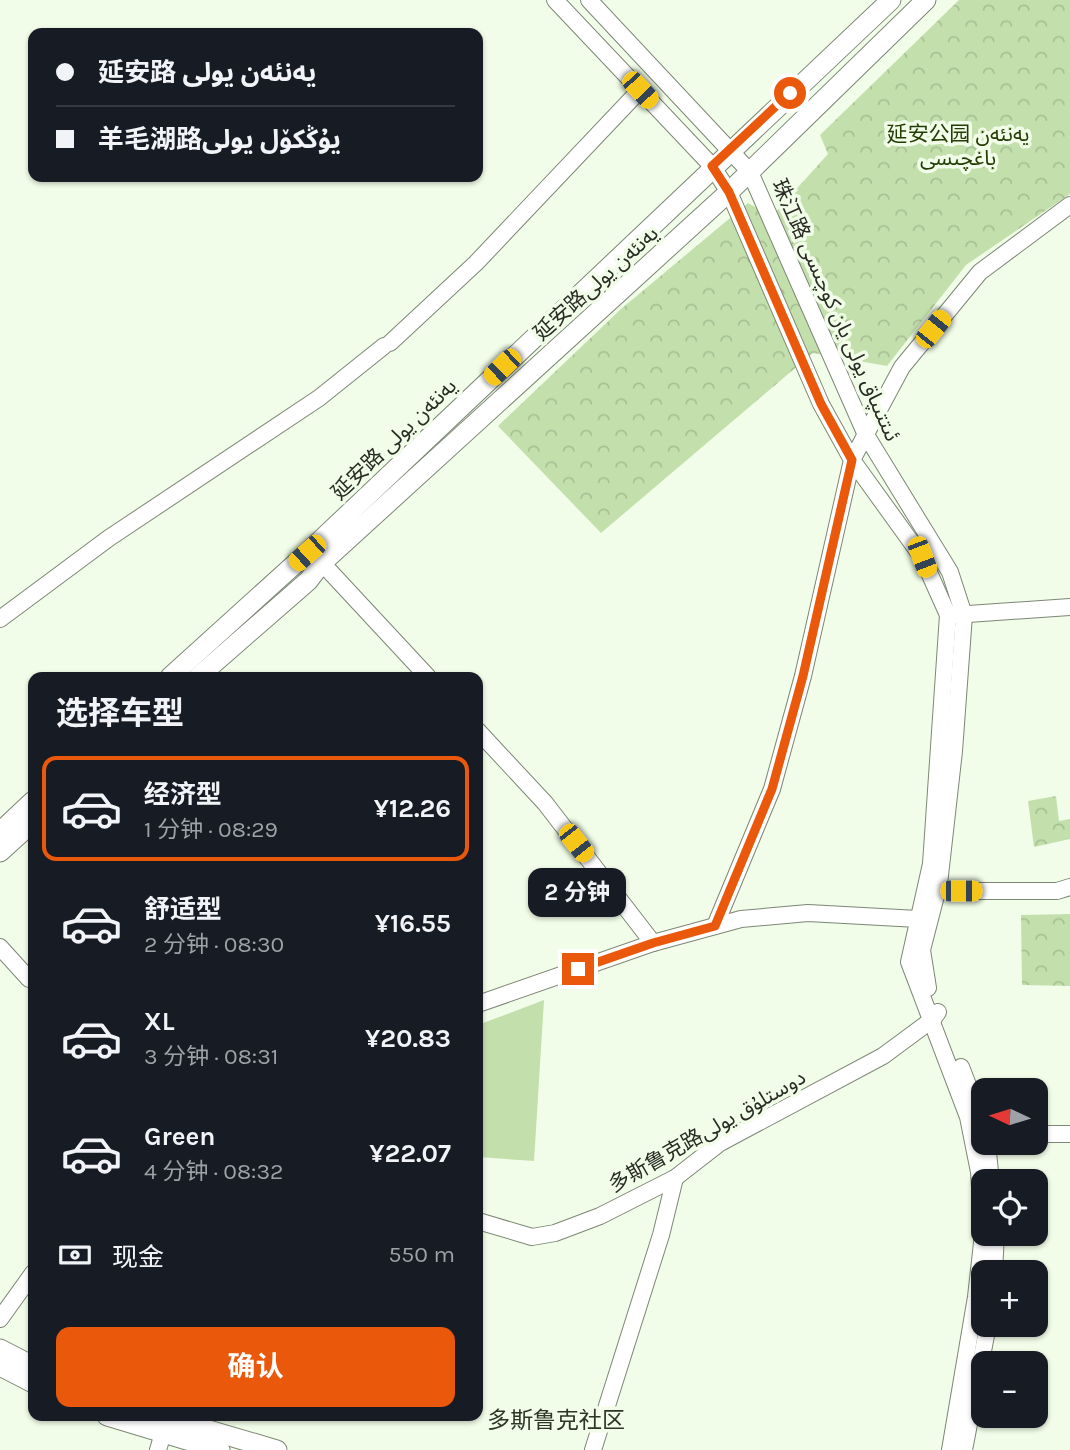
<!DOCTYPE html>
<html lang="zh">
<head>
<meta charset="utf-8">
<style>
  :root { --surface:#171b24; --page:#242831; --text:#f1f3f6; --muted:#9ea1a6; --line:#363941; --accent:#ea580c }
  body { margin:0; font-family:Karla,"Noto Sans Arabic","Noto Sans SC",sans-serif; background:var(--page); color:var(--text); height:100vh; display:flex; flex-direction:column; font-size:26px; white-space:nowrap }
  * { box-sizing:border-box; margin:0 }
  p { font-size:23px; color:var(--muted) }
  .icon { flex:none; width:38px; height:38px; fill:none; stroke:currentColor; stroke-width:2; stroke-linecap:round; stroke-linejoin:round }
  .map { position:relative; flex:1; overflow:hidden }
  .drawer { position:absolute; left:28px; top:672px; width:455px; height:749px; display:flex; flex-direction:column; background:var(--surface); border-radius:14px; box-shadow:0 2px 5px #0004 }
  .drawer>* { flex:none }
  .guide { position:absolute; left:28px; top:28px; width:455px; height:154px; border-radius:14px; box-shadow:0 2px 5px #0004; display:grid; align-content:center; height:154px; padding:0 28px; background:var(--surface) }
  .needle { width:46px; rotate:274deg }
  .controls { position:absolute; left:971px; top:1078px; display:grid; gap:14px }
  .controls a { display:grid; place-items:center; width:77px; height:77px; border-radius:14px; background:var(--surface); box-shadow:0 2px 5px #0004; font-size:35px }
  .end { position:absolute; width:32px; height:32px; margin:-16px; border:9px solid #ea580c; background:#fff; box-shadow:0 0 0 4px #fff }
  .from { border-radius:50% }
  .bubble { position:absolute; height:49px; border-radius:14px; background:var(--surface); box-shadow:0 2px 5px #0004; font-size:23px; font-weight:700; line-height:49px; text-align:center }
  .car { position:absolute; width:21px; height:42px; margin:-21px -10px; border-radius:9px; box-shadow:0 0 5px 2px #0007; background:linear-gradient(#f5c518 24%,#345 0 40%,#f5c518 0 76%,#345 0 86%,#f5c518 0) }
  .guide b { display:flex; align-items:center; gap:24px; height:66px; font-size:26px }
  .guide b+b { border-top:2px solid var(--line) }
  .guide i { width:18px; height:18px; background:var(--text) }
  ul { padding:0; list-style:none }
  li { display:flex; align-items:center; gap:21px; height:105px; margin:0 14px 10px; padding:0 14px; border:4px solid transparent; border-radius:14px }
  li div { flex:1 }
  li b { display:block; font-size:26px }
  li em { font-style:normal; font-weight:700 }
  li.active { border-color:var(--accent) }
  li>.icon { width:63px; height:63px; stroke-width:1.5 }
  h2 { padding:0 28px; font-size:32px; line-height:84px }
  .pay { display:flex; align-items:center; gap:18px; height:77px; padding:0 28px; font-size:26px }
  .pay p { margin-inline-start:auto }
  .button { display:flex; gap:14px; margin-top:auto; padding:14px 28px }
  .button a { flex:1; height:80px; border-radius:14px; background:var(--accent); color:#fff; font-size:28px; font-weight:700; line-height:80px; text-align:center }
  .map>svg:first-child { display:block }
</style>
</head>
<body>
<div class="map">
<svg width="1070" height="1450" viewBox="0 0 1070 1450">
  <defs>
    <pattern id="park-crowns" width="20" height="18" patternUnits="userSpaceOnUse" patternTransform="scale(1.75)"><rect width="20" height="18" fill="#c3e0ac"/><path d="M2 6a3 3 0 1 1 6 0M12 15a3 3 0 1 1 6 0" fill="none" stroke="#a8c094"/></pattern>
  </defs>
  <rect width="100%" height="100%" fill="#f1fde8"/>
  <g fill="url(#park-crowns)">
    <path d="M959,0h111v194l-104,71 -79,101 -74,-13 -212,180 -103,-107 123,-117 127,-106 24,13 56,-62 -8,-19z"/>
    <path d="M1056,796l3,25 11,-2v20l-36,8 -6,-46z"/>
    <path d="M1070,914v72l-48,-1 -1,-70z"/>
  </g>
  <path fill="#c3e0ac" d="M544,1000l-10,161 -56,-4v-132z"/>
  <g fill="none" stroke-linecap="round" stroke-linejoin="round">
    <defs>
      <g id="minor">
        <path d="M555,0l157,166 17,26 92,212 31,56 70,97 26,58 -17,249 -22,98 59,155 11,55 4,62 -7,63 -26,153"/>
        <path d="M589,0l161,172 116,263 84,137 14,43 -10,136 -15,133 -17,66 6,38"/>
        <path d="M390,343l86,-80 164,-173"/>
        <path d="M322,563l106,114"/>
        <path d="M954,615l116,-8"/>
        <path d="M0,619l109,-81 210,-140 65,-52"/>
        <path d="M478,731l67,72 108,140"/>
        <path d="M938,891h119l13,-4"/>
        <path d="M715,926l57,-137 31,-113 49,-216 50,-93 78,-95 90,-67"/>
        <path d="M0,947l29,32"/>
        <path d="M478,1004l175,-61 88,-24 67,-6 110,6"/>
        <path d="M961,1067l23,59"/>
        <path d="M1036,1134h34"/>
        <path d="M987,1143l4,38"/>
        <path d="M478,1221l54,16 23,-4 45,-17 75,-38 45,-35 163,-87 50,-37 5,-7"/>
        <path d="M994,1272l2,-38"/>
        <path d="M0,1319l33,-46"/>
        <path d="M158,1450l5,-17"/>
        <path d="M593,1450l68,-215 14,-57"/>
        <path d="M964,1450l24,-125"/>
      </g>
      <g id="major">
        <path d="M170,677l137,-124 584,-553"/>
        <path d="M198,677l110,-96 14,-18 407,-371 197,-192"/>
        <path d="M0,832l33,-31"/>
        <path d="M0,852l33,-30"/>
        <path d="M0,1349l33,17"/>
        <path d="M0,1366l33,17"/>
        <path d="M107,1416l113,34"/>
        <path d="M161,1416l116,34"/>
      </g>
    </defs>
    <use href="#minor" stroke="#7c8775" stroke-width="18"/>
    <use href="#major" stroke="#7c8775" stroke-width="21"/>
    <use href="#minor" stroke="#fff" stroke-width="16"/>
    <use href="#major" stroke="#fff" stroke-width="19"/>
  </g>
  <g fill="none" stroke-linecap="round" stroke-linejoin="round">
    <path stroke="#ea580c" stroke-width="9" d="M578,969l75,-26 62,-17 57,-137 31,-113 49,-216 -31,-56 -92,-212 -17,-26 78,-73"/>
  </g>
  <g text-anchor="middle" stroke-width="7" stroke-linejoin="round" paint-order="stroke">
    <g font-size="21" fill="#233d04" stroke="#f1fde8">
      <text x="958" y="141">延安公园 يەنئەن<tspan x="958" dy="24">باغچىسى</tspan></text>
    </g>
    <g font-size="21" fill="#282c24" stroke="#f1fde8">
      <text transform="translate(596 283) rotate(-42)" y="7">延安路يەنئەن يولى</text>
      <text transform="translate(836 310) rotate(66)" y="7">珠江路 ئىتتىپاق يولى يان كوچىسى</text>
      <text transform="translate(394 439) rotate(-44)" y="7">延安路 يەنئەن يولى</text>
      <text transform="translate(707 1131) rotate(-30)" y="7">多斯鲁克路دوستلۇق يولى</text>
    </g>
    <g font-size="23" fill="#2d3626" stroke="#f1fde8">
      <text x="556" y="1428">多斯鲁克社区</text>
    </g>
  </g>
</svg>
<div class="controls">
<a><svg class="needle" viewBox="-14 -14 28 28"><path d="M0-13l5 13h-10z" fill="#e53935"/><path d="M0 13l5-13h-10z" fill="#9ea1a6"/></svg></a>
<a><svg class="icon" aria-label="locate" viewBox="0 0 24 24"><circle cx="12" cy="12" r="6"/><path d="M12 2v4M12 18v4M2 12h4M18 12h4"/></svg></a>
<a>+</a>
<a>−</a>
</div>
<i class="end from" style="left:790px;top:93px"></i>
<i class="end" style="left:578px;top:969px"></i>
<div class="bubble" style="left:528px;top:868px;width:98px">2 分钟</div>
<i class="car" style="left:640px;top:90px;rotate:137deg"></i>
<i class="car" style="left:933px;top:329px;rotate:39deg"></i>
<i class="car" style="left:502px;top:367px;rotate:226deg"></i>
<i class="car" style="left:307px;top:553px;rotate:228deg"></i>
<i class="car" style="left:922px;top:557px;rotate:159deg"></i>
<i class="car" style="left:576px;top:843px;rotate:142deg"></i>
<i class="car" style="left:961px;top:891px;rotate:90deg"></i>
<div class="guide">
<b><i class="from"></i>延安路 يەنئەن يولى</b>
<b><i></i>羊毛湖路يۇڭكۆل يولى</b>
</div>
<section class="drawer">
<h2>选择车型</h2>
<ul>
<li class="active"><svg class="icon" aria-label="car" viewBox="0 0 24 24"><path d="M5 17H2v-5l4-1 3-4h7l3 4 3 1v5h-3M9 17h6M6 11h13"/><circle cx="7" cy="17" r="2"/><circle cx="17" cy="17" r="2"/></svg><div><b>经济型</b><p>1 分钟 · 08:29</p></div><em>¥12.26</em></li>
<li><svg class="icon" aria-label="car" viewBox="0 0 24 24"><path d="M5 17H2v-5l4-1 3-4h7l3 4 3 1v5h-3M9 17h6M6 11h13"/><circle cx="7" cy="17" r="2"/><circle cx="17" cy="17" r="2"/></svg><div><b>舒适型</b><p>2 分钟 · 08:30</p></div><em>¥16.55</em></li>
<li><svg class="icon" aria-label="car" viewBox="0 0 24 24"><path d="M5 17H2v-5l4-1 3-4h7l3 4 3 1v5h-3M9 17h6M6 11h13"/><circle cx="7" cy="17" r="2"/><circle cx="17" cy="17" r="2"/></svg><div><b>XL</b><p>3 分钟 · 08:31</p></div><em>¥20.83</em></li>
<li><svg class="icon" aria-label="car" viewBox="0 0 24 24"><path d="M5 17H2v-5l4-1 3-4h7l3 4 3 1v5h-3M9 17h6M6 11h13"/><circle cx="7" cy="17" r="2"/><circle cx="17" cy="17" r="2"/></svg><div><b>Green</b><p>4 分钟 · 08:32</p></div><em>¥22.07</em></li>
</ul>
<div class="pay"><svg class="icon" aria-label="cash" viewBox="0 0 24 24"><path d="M3 7h18v10H3z"/><circle cx="12" cy="12" r="2"/></svg>现金<p>550 m</p></div>
<div class="button"><a>确认</a></div>
</section>
</div>
</body>
</html>
